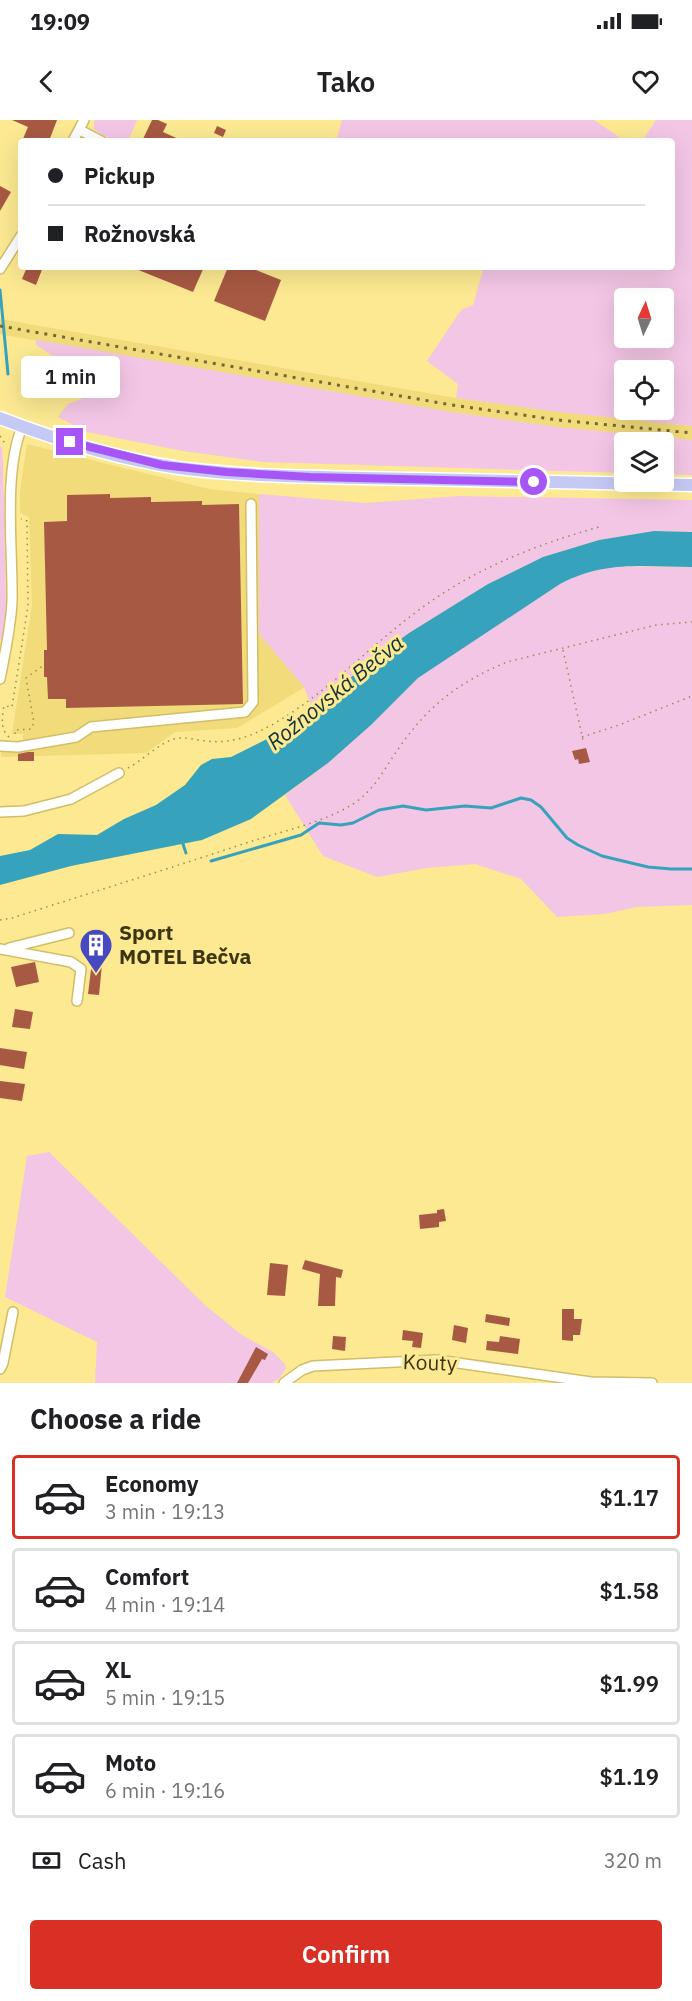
<!DOCTYPE html>
<html lang="en">
<head>
<meta charset="utf-8">
<style>
  :root { --surface:#fff; --page:#f6f6f6; --text:#202124; --muted:#757577; --line:#e0e0e0; --accent:#d93025 }
  body { margin:0; font-family:"IBM Plex Sans",sans-serif; background:var(--page); color:var(--text); height:100vh; display:flex; flex-direction:column; font-size:22px; white-space:nowrap }
  * { box-sizing:border-box; margin:0 }
  p { font-size:20px; color:var(--muted) }
  .icon { flex:none; width:33px; height:33px; fill:none; stroke:currentColor; stroke-width:2; stroke-linecap:round; stroke-linejoin:round }
  .map { position:relative; height:1263px; overflow:hidden }
  .drawer { display:flex; flex-direction:column; background:var(--surface); flex:1 }
  .drawer>* { flex:none }
  .hud { position:absolute; left:18px; top:18px; width:657px; height:132px; border-radius:6px; box-shadow:0 6px 24px #0002; display:grid; align-content:center; height:132px; padding:0 30px; background:var(--surface) }
  .needle { width:39px; rotate:4deg }
  .fabs { position:absolute; left:614px; top:168px; display:grid; gap:12px }
  .fabs a { display:grid; place-items:center; width:60px; height:60px; border-radius:6px; background:var(--surface); box-shadow:0 6px 24px #0002; font-size:30px }
  .end { position:absolute; width:27px; height:27px; margin:-14px; border:8px solid #a855f7; background:#fff; box-shadow:0 0 0 3px #fff }
  .from { border-radius:50% }
  .bubble { position:absolute; height:42px; border-radius:6px; background:var(--surface); box-shadow:0 6px 24px #0002; font-size:20px; font-weight:600; line-height:42px; text-align:center }
  .hud b { display:flex; align-items:center; gap:21px; height:57px; font-size:22px }
  .hud b+b { border-top:2px solid var(--line) }
  .hud i { width:15px; height:15px; background:var(--text) }
  ul { padding:0; list-style:none }
  li { display:flex; align-items:center; gap:18px; height:84px; margin:0 12px 9px; padding:0 18px; border:3px solid var(--line); border-radius:6px }
  li div { flex:1 }
  li b { display:block; font-size:22px }
  li em { font-style:normal; font-weight:600 }
  li.on { border-color:var(--accent) }
  li>.icon { width:54px; height:54px; stroke-width:1.5 }
  h2 { padding:0 30px; font-size:27px; line-height:72px }
  .pay { display:flex; align-items:center; gap:15px; height:66px; padding:0 30px; font-size:22px }
  .pay p { margin-inline-start:auto }
  .cta { display:flex; gap:12px; margin-top:auto; padding:12px 30px }
  .cta a { flex:1; height:69px; border-radius:6px; background:var(--accent); color:#fff; font-size:24px; font-weight:600; line-height:69px; text-align:center }
  .status { display:flex; justify-content:space-between; align-items:center; height:42px; padding:0 30px; background:var(--surface); direction:ltr }
  .status svg { height:16px; fill:currentColor }
  header { display:flex; justify-content:space-between; align-items:center; height:78px; padding:0 30px; background:var(--surface); font-size:27px; font-weight:600 }
  .map>svg:first-child { display:block }
</style>
</head>
<body>
<div class="status"><b>19:09</b><svg viewBox="0 0 49 12"><path d="M0 12V9h3v3zM5 12V6h3v6zM10 12V3h3v9zM15 12V0h3v12zM26 1h20v11H26zM47 4h2v5h-2z"/></svg></div>
<header><svg class="icon" aria-label="back" viewBox="0 0 24 24"><path d="M15 5l-7 7 7 7"/></svg>Tako<svg class="icon" aria-label="heart" viewBox="0 0 24 24"><path d="M12 20l-8-8c-3-5 5-10 8-4 3-6 11-1 8 4z"/></svg></header>
<div class="map">
<svg width="692" height="1263" viewBox="0 0 692 1263">
  <rect width="100%" height="100%" fill="#fce992"/>
  <g fill="#f1db7b">
    <path d="M0,199l456,79 103,14 133,14v14l-135,-13 -106,-15 -441,-76 -10,-2z"/>
    <path d="M27,324l182,45 50,5v140l46,53 -68,41 -62,4 -29,21 -145,4v-5h17l-1,-10 6,-1v-7h-11l20,-129 -3,-88 -9,-4v-22z"/>
  </g>
  <g fill="#f3c6e5" fill-rule="evenodd">
    <path d="M94,0h43l-9,21c-14,0 -23,-3 -34,-12z"/>
    <path d="M342,0h252l31,21h-289z"/>
    <path d="M656,0h36v306l-133,-14 -103,-14 2,-14 -31,-23 34,-51 12,-5 11,-38h188v-126h-30zM624,178h39v40h-39zM624,250h39v40h-39z"/>
    <path d="M37,220l414,72 106,15 135,13v35l-29,-1v-32h-39v31l-361,-11 -80,-11 -96,-19 -29,-15 10,-13 36,-14 -69,-46z"/>
    <path d="M0,326l2,2 1,14 3,144 -3,31 -3,3z"/>
    <path d="M259,374l107,9 93,-7 233,4v32l-38,-1 -55,9 -56,17 -55,27 -79,49 -46,34 -50,43 -9,-23 -45,-53z"/>
    <path d="M611,446l81,1v338l-56,2 -31,7 -48,3 -36,-38 -46,-15 -48,4 -50,9 -54,-21 -38,-61 43,-32 43,-38 47,-47 44,-31 98,-63 17,-9z"/>
    <path d="M49,1032l157,154 36,29 31,17 12,12 1,4 -6,10 -8,5h-177l2,-41 -92,-45 22,-141z"/>
  </g>
  <path fill="#37a2bb" d="M654,411l38,1v35c-49,0 -86,-7 -132,17l-142,94 -47,47 -43,38 -77,56 -49,21 -131,26 -71,19v-29l30,-6 28,-16 39,1 27,-16 32,-14 29,-20 16,-20 11,-6 19,-2 40,-20 18,-14 24,-13 50,-43 46,-34 79,-49 55,-27 56,-17z"/>
  <g fill="none" stroke-linecap="round" stroke-linejoin="round">
    <g stroke="#37a2bb" stroke-width="3">
      <path d="M0,170l8,84"/>
      <path d="M182,721l4,12"/>
      <path d="M211,741l90,-26 18,-12 22,2 12,-2 26,-13 24,-4 23,4 39,-4 26,2 30,-10 10,2 10,7 26,31 11,7 24,11 46,11 23,2h21"/>
    </g>
  </g>
  <g fill="#a85943">
    <path d="M12,0h45l-8,21h-27l6,-14z"/>
    <path d="M152,0h6l9,4 -4,8 20,9h-35l-5,-2z"/>
    <path d="M217,6l9,4 -3,7 -9,-4z"/>
    <path d="M0,66l11,6 -11,19z"/>
    <path d="M27,147h16l-7,18 -14,-6z"/>
    <path d="M131,147h73l-11,25z"/>
    <path d="M228,147h20l33,13 -16,41 -51,-20z"/>
    <path d="M110,374v4l41,-1v5l51,-1v4l37,-1 4,200 -177,4v-9h-18l-1,-22h-3v-27h3l-3,-128 23,-1v-26z"/>
    <path d="M586,628l4,14 -11,2 -1,-5 -3,1 -3,-9z"/>
    <path d="M28,632h6v9h-16v-7z"/>
    <path d="M93,833l10,1 -4,41 -11,-1z"/>
    <path d="M35,842l4,20 -23,5 -5,-20z"/>
    <path d="M15,889l18,3 -3,17 -18,-2z"/>
    <path d="M0,928l27,4 -3,17 -24,-4z"/>
    <path d="M0,961l25,3 -3,17 -22,-3z"/>
    <path d="M444,1089l2,12 -7,1v5l-19,2 -1,-14 18,-2v-3z"/>
    <path d="M305,1140l38,10 -2,8 -5,-1 -1,29h-17l2,-32 -18,-5z"/>
    <path d="M270,1143l18,2 -3,31 -18,-1z"/>
    <path d="M562,1189h12v10h8l-2,16h-7v6l-11,-1z"/>
    <path d="M486,1194l24,4 -1,8 -24,-4z"/>
    <path d="M454,1205l14,3 -2,15 -14,-3z"/>
    <path d="M403,1210l20,3 -2,15 -9,-1 1,-6 -11,-1z"/>
    <path d="M333,1216l13,1 -1,14 -13,-2z"/>
    <path d="M500,1216l20,3 -2,15 -32,-4 1,-9 12,1z"/>
    <path d="M256,1227l12,7 -3,6 -3,-1 -14,24h-11z"/>
  </g>
  <g fill="none" stroke-linecap="round" stroke-linejoin="round">
    <defs>
      <g id="minor">
        <path d="M80,10l21,11"/>
        <path d="M73,21l11,-21"/>
        <path d="M0,149l21,-33"/>
        <path d="M0,559c5,-26 11,-52 12,-78 1,-51 -9,-128 10,-174"/>
        <path d="M0,626l18,1 58,-10 15,-10 154,-15 8,-10 -2,-198"/>
        <path d="M0,692l24,-1 47,-12 48,-26"/>
        <path d="M9,828l60,-15"/>
        <path d="M0,829l71,13 10,7 -4,32"/>
        <path d="M0,1249l3,-6 10,-51"/>
        <path d="M284,1263l18,-13 11,-4 124,-6 154,22 61,1"/>
      </g>
      <path id="major" d="M0,298c57,22 118,41 179,50 78,10 157,9 236,11 92,2 185,4 277,6"/>
    </defs>
    <use href="#minor" stroke="#d1be68" stroke-width="12"/>
    <use href="#major" stroke="#fff" stroke-width="15"/>
    <g stroke="#998c4f" stroke-width="1.5" stroke-dasharray="1.5 4.5" stroke-linecap="butt">
      <path d="M0,316l6,9"/>
      <path d="M563,530l20,90"/>
      <path d="M15,614v-4l16,-1 3,-6 -8,-45 18,-13"/>
      <path d="M9,617c-9,-8 -7,-19 -5,-31l8,1 16,-101 -1,-85 -6,-2"/>
      <path d="M582,617l37,-12 73,-29"/>
      <path d="M128,648c15,-8 30,-24 46,-29 11,-3 21,1 32,2 25,3 47,-5 69,-18 50,-29 90,-72 136,-107 56,-44 120,-70 188,-89"/>
      <path d="M0,800l12,-2c78,-25 156,-49 234,-75 33,-11 77,-20 107,-39 23,-15 32,-37 48,-59 29,-41 60,-64 106,-83l149,-37 36,-3"/>
    </g>
    <use href="#minor" stroke="#fff" stroke-width="9"/>
    <use href="#major" stroke="#c4caf4" stroke-width="12"/>
    <path stroke="#746935" stroke-width="3" stroke-dasharray="3 6" stroke-linecap="butt" d="M0,206l452,79 106,15 134,13"/>
  </g>
  <g fill="none" stroke-linecap="round" stroke-linejoin="round">
    <path stroke="#a855f7" stroke-width="8" d="M70,322l92,23 64,7 84,5 224,5"/>
  </g>
  <defs>
    <symbol id="building-pin" viewBox="-11 -11 22 30"><path d="M0 17L-7.5 6A9.5 9.5 0 1 1 7.5 6Z" fill="#4949bf" stroke="#fce992"/><path d="M-4-6H4V6H1V3H-1V6H-4ZM-2.5-4.3h1.7v1.8h-1.7ZM.8-4.3h1.7v1.8H.8ZM-2.5-1h1.7V.8h-1.7ZM.8-1h1.7V.8H.8Z" fill="#fff"/></symbol>
  </defs>
  <g fill-rule="evenodd">
    <use href="#building-pin" x="77" y="806" width="38" height="52"/>
  </g>
  <g text-anchor="middle" stroke-width="6" stroke-linejoin="round" paint-order="stroke">
    <g font-size="21" font-weight="bold" fill="#3d3510" stroke="#fce992" text-anchor="start">
      <text x="119" y="820">Sport<tspan x="119" dy="24">MOTEL Bečva</tspan></text>
    </g>
    <g font-size="21" fill="#3d3510" stroke="#fce992">
      <text transform="translate(430 1243) rotate(2)" y="7">Kouty</text>
    </g>
    <g font-size="22" font-style="italic" fill="#13333b" stroke="#fce992">
      <text transform="translate(335 572) rotate(-39)" y="8">Rožnovská Bečva</text>
    </g>
  </g>
</svg>
<div class="fabs">
<a><svg class="needle" viewBox="-14 -14 28 28"><path d="M0-13l5 13h-10z" fill="#e53935"/><path d="M0 13l5-13h-10z" fill="#757577"/></svg></a>
<a><svg class="icon" aria-label="locate" viewBox="0 0 24 24"><circle cx="12" cy="12" r="6"/><path d="M12 2v4M12 18v4M2 12h4M18 12h4"/></svg></a>
<a><svg class="icon" aria-label="layers" viewBox="0 0 24 24"><path d="M12 4l9 5-9 5-9-5zM3 14l9 5 9-5"/></svg></a>
</div>
<i class="end from" style="left:534px;top:362px"></i>
<i class="end" style="left:70px;top:322px"></i>
<div class="bubble" style="left:21px;top:236px;width:99px">1 min</div>
<div class="hud">
<b><i class="from"></i>Pickup</b>
<b><i></i>Rožnovská</b>
</div>
</div>
<section class="drawer">
<h2>Choose a ride</h2>
<ul>
<li class="on"><svg class="icon" aria-label="car" viewBox="0 0 24 24"><path d="M5 17H2v-5l4-1 3-4h7l3 4 3 1v5h-3M9 17h6M6 11h13"/><circle cx="7" cy="17" r="2"/><circle cx="17" cy="17" r="2"/></svg><div><b>Economy</b><p>3 min · 19:13</p></div><em>$1.17</em></li>
<li><svg class="icon" aria-label="car" viewBox="0 0 24 24"><path d="M5 17H2v-5l4-1 3-4h7l3 4 3 1v5h-3M9 17h6M6 11h13"/><circle cx="7" cy="17" r="2"/><circle cx="17" cy="17" r="2"/></svg><div><b>Comfort</b><p>4 min · 19:14</p></div><em>$1.58</em></li>
<li><svg class="icon" aria-label="car" viewBox="0 0 24 24"><path d="M5 17H2v-5l4-1 3-4h7l3 4 3 1v5h-3M9 17h6M6 11h13"/><circle cx="7" cy="17" r="2"/><circle cx="17" cy="17" r="2"/></svg><div><b>XL</b><p>5 min · 19:15</p></div><em>$1.99</em></li>
<li><svg class="icon" aria-label="car" viewBox="0 0 24 24"><path d="M5 17H2v-5l4-1 3-4h7l3 4 3 1v5h-3M9 17h6M6 11h13"/><circle cx="7" cy="17" r="2"/><circle cx="17" cy="17" r="2"/></svg><div><b>Moto</b><p>6 min · 19:16</p></div><em>$1.19</em></li>
</ul>
<div class="pay"><svg class="icon" aria-label="cash" viewBox="0 0 24 24"><path d="M3 7h18v10H3z"/><circle cx="12" cy="12" r="2"/></svg>Cash<p>320 m</p></div>
<div class="cta"><a>Confirm</a></div>
</section>
</body>
</html>
